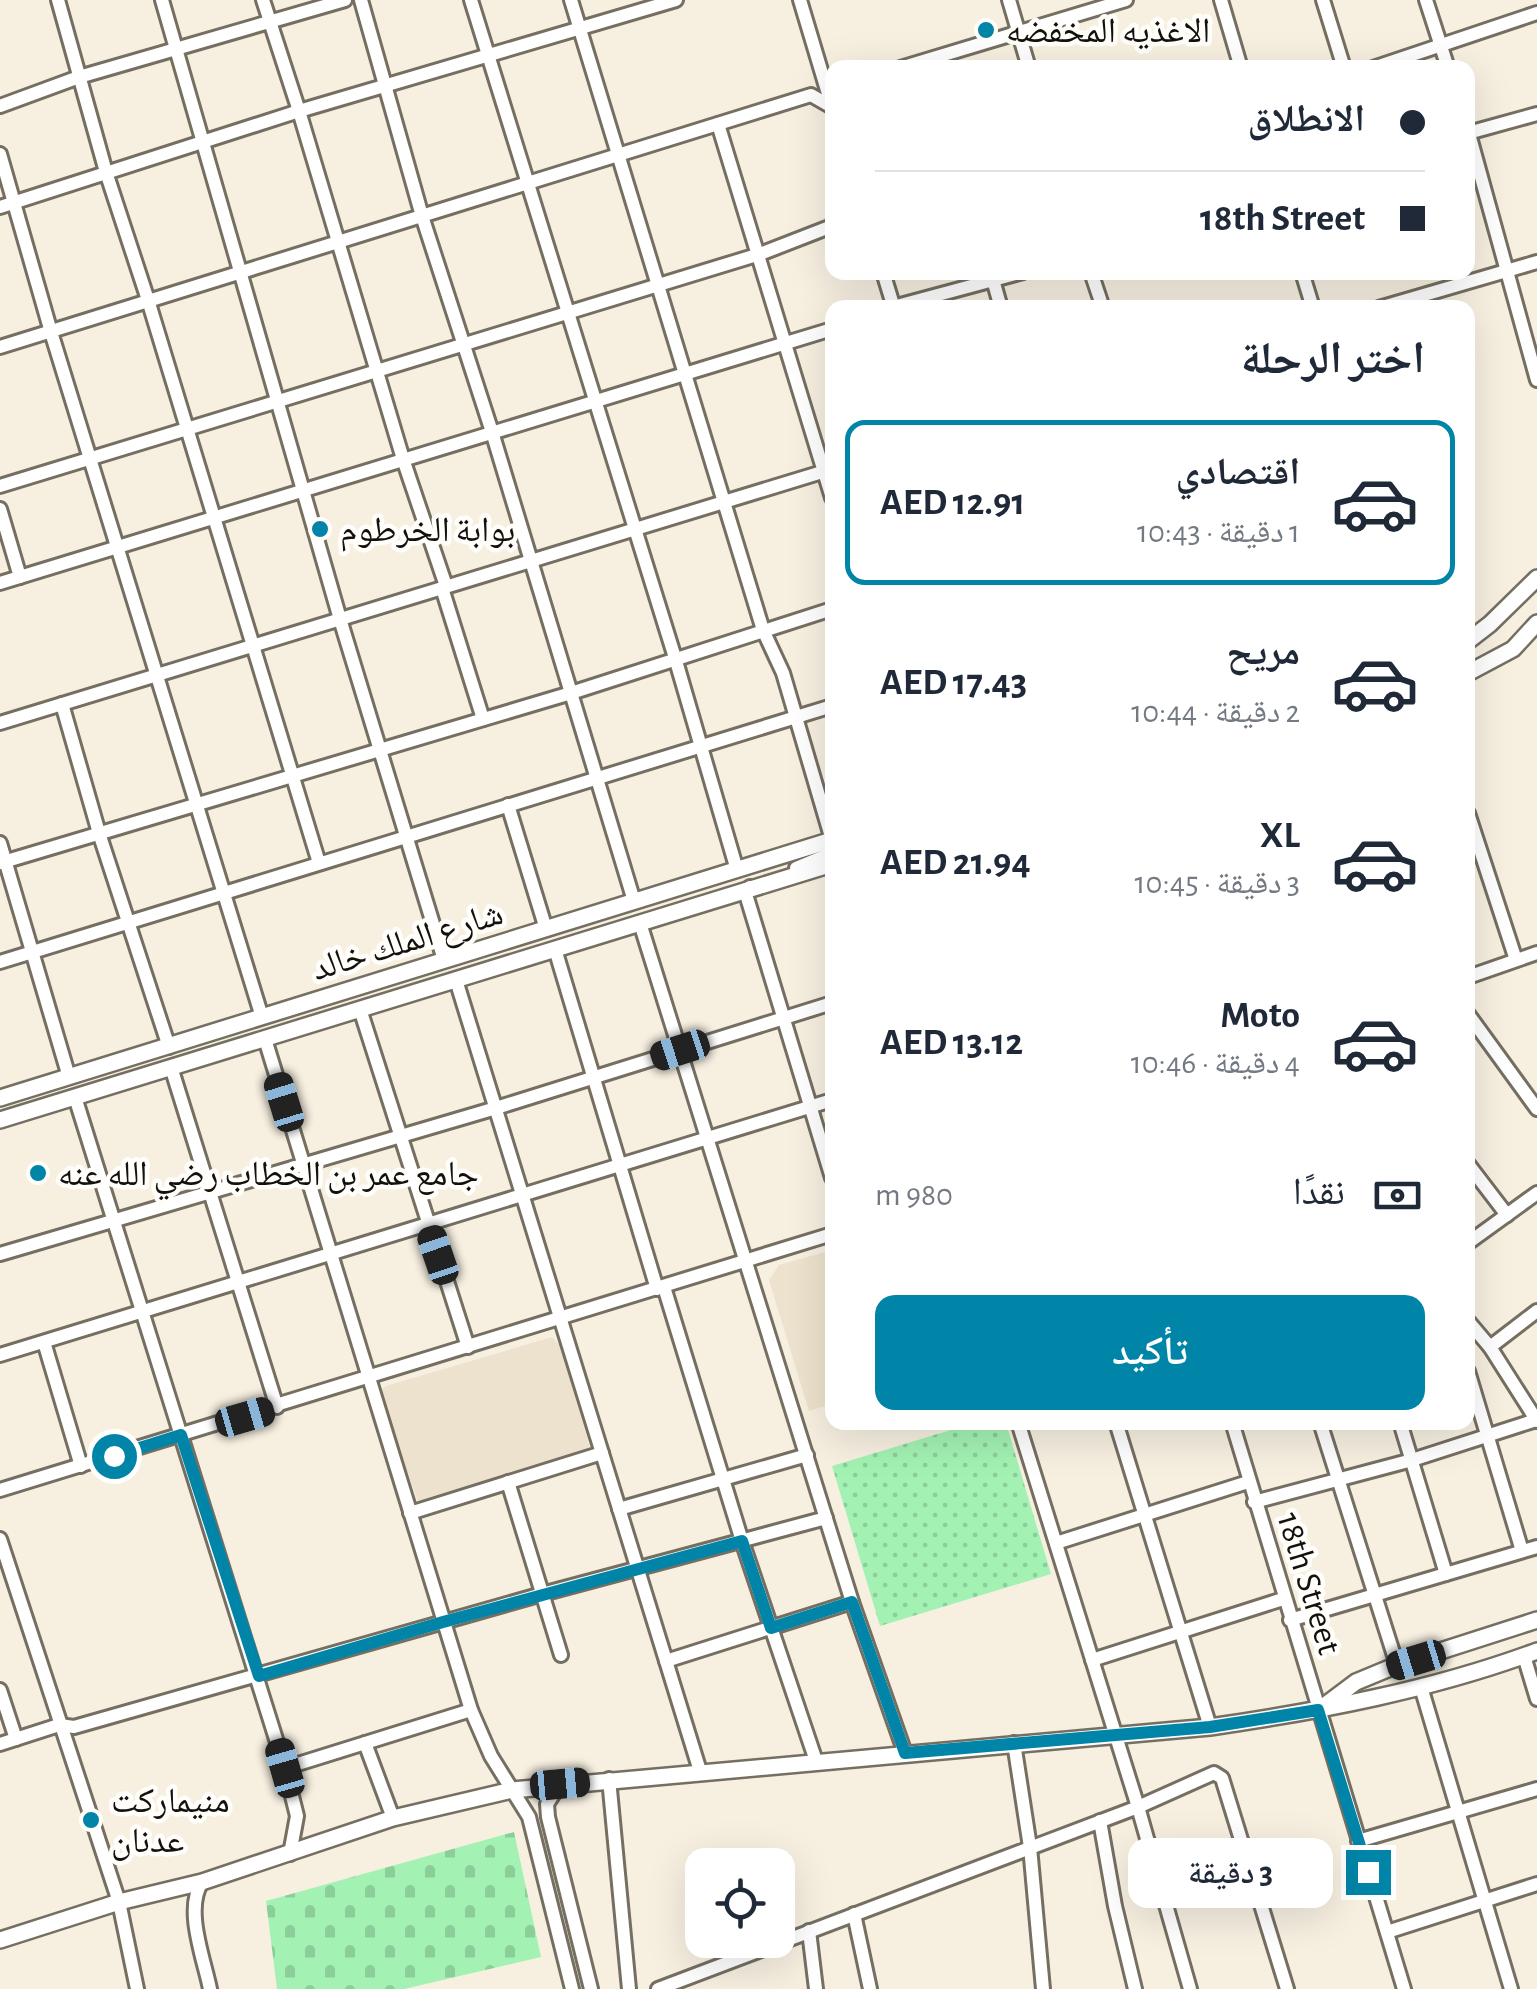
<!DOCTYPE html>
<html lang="ar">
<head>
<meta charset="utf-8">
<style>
  :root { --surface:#fff; --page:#f2f2f3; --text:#1f2937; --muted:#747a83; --line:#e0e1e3; --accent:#0084a7 }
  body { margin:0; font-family:"Alegreya Sans","Noto Naskh Arabic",sans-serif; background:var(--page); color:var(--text); direction:rtl; height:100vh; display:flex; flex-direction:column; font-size:38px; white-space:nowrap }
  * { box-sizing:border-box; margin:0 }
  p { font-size:32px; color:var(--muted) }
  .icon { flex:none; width:55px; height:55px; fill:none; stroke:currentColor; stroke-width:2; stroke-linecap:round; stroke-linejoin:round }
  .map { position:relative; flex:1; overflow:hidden; direction:ltr }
  .drawer { position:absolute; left:825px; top:300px; width:650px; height:1130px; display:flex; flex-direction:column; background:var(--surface); border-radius:20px; box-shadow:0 10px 40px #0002; direction:rtl }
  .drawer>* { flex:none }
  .hud { position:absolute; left:825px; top:60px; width:650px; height:220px; border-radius:20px; box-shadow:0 10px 40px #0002; direction:rtl; display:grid; align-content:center; height:220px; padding:0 50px; background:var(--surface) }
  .tools { position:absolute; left:685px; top:1848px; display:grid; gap:20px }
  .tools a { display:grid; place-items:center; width:110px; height:110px; border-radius:20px; background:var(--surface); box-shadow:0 10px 40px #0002; font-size:50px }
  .end { position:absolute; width:45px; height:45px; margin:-22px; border:12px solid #0084a7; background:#fff; box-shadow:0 0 0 5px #fff }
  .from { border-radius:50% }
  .bubble { position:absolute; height:70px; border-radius:20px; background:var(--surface); box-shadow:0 10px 40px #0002; font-size:32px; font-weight:600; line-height:70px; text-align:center; direction:rtl }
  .car { position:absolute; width:30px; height:60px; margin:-30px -15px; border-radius:12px; box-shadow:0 0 8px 2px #0007; background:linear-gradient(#222 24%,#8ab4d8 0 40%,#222 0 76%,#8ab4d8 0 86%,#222 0) }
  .hud b { display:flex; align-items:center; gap:35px; height:95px; font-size:38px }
  .hud b+b { border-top:2px solid var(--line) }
  .hud i { width:25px; height:25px; background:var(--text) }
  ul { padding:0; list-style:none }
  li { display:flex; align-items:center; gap:30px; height:165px; margin:0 20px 15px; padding:0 30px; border:5px solid transparent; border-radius:20px }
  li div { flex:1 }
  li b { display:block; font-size:38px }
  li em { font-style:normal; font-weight:600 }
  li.selected { border-color:var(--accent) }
  li>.icon { width:90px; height:90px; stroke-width:1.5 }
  h2 { padding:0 50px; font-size:45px; line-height:120px }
  .pay { display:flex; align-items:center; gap:25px; height:110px; padding:0 50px; font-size:38px }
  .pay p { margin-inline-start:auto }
  .cta { display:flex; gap:20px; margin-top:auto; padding:20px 50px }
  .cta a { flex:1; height:115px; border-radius:20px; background:var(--accent); color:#fff; font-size:40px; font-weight:600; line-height:115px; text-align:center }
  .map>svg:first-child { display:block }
</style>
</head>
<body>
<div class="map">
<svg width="1537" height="1989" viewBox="0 0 1537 1989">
  <defs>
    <pattern id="grass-dots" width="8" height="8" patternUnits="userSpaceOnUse" patternTransform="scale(2.5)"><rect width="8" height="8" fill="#a3f2b3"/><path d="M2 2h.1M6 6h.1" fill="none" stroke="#8bce99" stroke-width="1.8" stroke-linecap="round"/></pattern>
    <pattern id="cemetery-stones" width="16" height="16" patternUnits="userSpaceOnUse" patternTransform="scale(2.5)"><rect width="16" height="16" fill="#a3f2b3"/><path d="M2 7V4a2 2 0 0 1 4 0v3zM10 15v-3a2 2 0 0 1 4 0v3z" fill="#8bce99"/></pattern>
  </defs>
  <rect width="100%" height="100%" fill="#f7f0e1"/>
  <g fill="#ede2cd">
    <path d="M832,1250v154l-23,7 -40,-131 10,-15z"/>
    <path d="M552,1337l9,10 29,101 -172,54 -37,-106 1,-7 4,-3z"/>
  </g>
  <path fill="url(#grass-dots)" d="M977,1422l29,1 45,151 -171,52 -48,-160z"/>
  <path fill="url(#cemetery-stones)" d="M514,1832l27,125 -137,32h-127l-11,-88z"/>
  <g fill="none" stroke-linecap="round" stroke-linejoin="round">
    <defs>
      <g id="minor">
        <path d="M58,0l48,172 42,128 171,563"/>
        <path d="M162,0l178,619 104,341"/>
        <path d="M263,0l36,111 104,348 43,127"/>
        <path d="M361,0l61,216 70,216 142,469"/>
        <path d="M471,0l205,661 61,209"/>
        <path d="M571,0l192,630 20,43 49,167"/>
        <path d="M800,0l32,107"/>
        <path d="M1009,0l20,68"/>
        <path d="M1221,0l20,68"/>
        <path d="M1323,0l21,68"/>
        <path d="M1426,0l22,68"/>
        <path d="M900,68l226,-68"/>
        <path d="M1373,68l164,-55"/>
        <path d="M0,106l79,-29 266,-77"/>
        <path d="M718,124l114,374"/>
        <path d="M1468,130l69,250"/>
        <path d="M1468,133l69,-19"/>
        <path d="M0,154l51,178 211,685"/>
        <path d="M0,207l299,-96 377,-111"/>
        <path d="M883,272l11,36"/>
        <path d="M1091,272l12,36"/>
        <path d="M1302,272l11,36"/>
        <path d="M992,276l9,32"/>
        <path d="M893,307l130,-35"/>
        <path d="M1379,308l158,-46"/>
        <path d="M0,347l811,-252 21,12"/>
        <path d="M0,486l760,-232 72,-28"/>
        <path d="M0,509l20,68"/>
        <path d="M0,583l832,-254"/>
        <path d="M442,588l41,131"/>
        <path d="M62,704l37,129 70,214"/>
        <path d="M0,723l832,-254"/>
        <path d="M508,805l38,124"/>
        <path d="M1468,813l48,147"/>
        <path d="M0,843l69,234"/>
        <path d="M0,863l571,-170 261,-84"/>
        <path d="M796,868l31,-13 5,-15"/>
        <path d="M750,887l-5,4 87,287"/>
        <path d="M640,923l212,679 53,151"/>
        <path d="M555,949l102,340"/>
        <path d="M0,962l832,-256"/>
        <path d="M1468,977l69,-24"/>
        <path d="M456,980l244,791"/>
        <path d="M360,1009l108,338"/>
        <path d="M1468,1014l69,95"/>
        <path d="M265,1039l206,671 20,46 38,61 43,172"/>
        <path d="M171,1067l106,340"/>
        <path d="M75,1097l210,671 12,48 -7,38"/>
        <path d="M1468,1164l39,51"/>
        <path d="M1468,1243l69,-50"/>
        <path d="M0,1254l496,-146 336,-105"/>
        <path d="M664,1287l78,254 74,220"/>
        <path d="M1468,1321l22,26 47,74"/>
        <path d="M44,1342l37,124"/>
        <path d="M1490,1347l47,-36"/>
        <path d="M0,1355l832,-255"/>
        <path d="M1468,1371l54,180"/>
        <path d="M1018,1422l120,385 52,182"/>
        <path d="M1116,1422l94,305"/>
        <path d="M1232,1422l172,567"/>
        <path d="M1320,1422l77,243"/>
        <path d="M1400,1422l46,152"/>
        <path d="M508,1482l53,173"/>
        <path d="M0,1490l832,-256"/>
        <path d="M1254,1502l158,-42 124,-40"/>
        <path d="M619,1509l188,-54"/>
        <path d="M410,1513l192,-60"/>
        <path d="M0,1539l119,363 18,87"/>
        <path d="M1056,1543l192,-61"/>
        <path d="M1290,1620l247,-73"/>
        <path d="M1524,1656l13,43"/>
        <path d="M1092,1660l191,-61"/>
        <path d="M666,1661l186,-59"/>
        <path d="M1421,1687l90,302"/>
        <path d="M0,1690l16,49"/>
        <path d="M365,1743l28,75"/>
        <path d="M1014,1743l16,104 13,142"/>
        <path d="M0,1744l59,-19 15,2 468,-133 284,-76"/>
        <path d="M285,1768l186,-58"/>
        <path d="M609,1779l20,210"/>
        <path d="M560,1784l-13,20 1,13 43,172"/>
        <path d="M1100,1821l15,85 20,83"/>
        <path d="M1358,1841l179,-52"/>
        <path d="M202,1882c-18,27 2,77 8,107"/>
        <path d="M854,1914l16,75"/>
        <path d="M809,1931l7,58"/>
        <path d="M1387,1932l150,-48"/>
        <path d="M658,1989l480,-182 76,-34 8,5 65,211"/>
      </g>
      <g id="major">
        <path d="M1468,641l22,-17 47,-46"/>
        <path d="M1468,673l45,-24 24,-26"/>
        <path d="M0,1098l832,-258"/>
        <path d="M0,1120l832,-256"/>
        <path d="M1324,1706l32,-24 41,-17 140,-45"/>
        <path d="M0,1940l119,-38 83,-20 191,-64 119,-28 698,-63c110,-16 222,-37 327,-76"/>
      </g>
    </defs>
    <use href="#minor" stroke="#756f62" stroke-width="18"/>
    <use href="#major" stroke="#756f62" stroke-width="20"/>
    <use href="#minor" stroke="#fff" stroke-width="12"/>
    <use href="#major" stroke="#fff" stroke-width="15"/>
  </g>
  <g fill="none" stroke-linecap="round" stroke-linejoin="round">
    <path stroke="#0084a7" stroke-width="12" d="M114,1456l67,-21 78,241 184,-54 299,-81 29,87 81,-26 53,151 305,-26 108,-17 50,162"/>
  </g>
  <g fill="#0084a7" stroke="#fffefb" stroke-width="4">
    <circle cx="986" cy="30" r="10"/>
    <circle cx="320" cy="529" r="10"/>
    <circle cx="38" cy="1173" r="10"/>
    <circle cx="91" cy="1820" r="10"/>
  </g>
  <g text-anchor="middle" stroke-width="9" stroke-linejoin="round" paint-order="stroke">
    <g font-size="35" fill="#13110c" stroke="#fffefb" text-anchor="start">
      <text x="1006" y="42">الاغذيه المخفضه</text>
      <text x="340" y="541">بوابة الخرطوم</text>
      <text x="58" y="1185">جامع عمر بن الخطاب رضي الله عنه</text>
      <text x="111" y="1812">منيماركت<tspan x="111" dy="40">عدنان</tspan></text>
    </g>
    <g font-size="35" fill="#13110c" stroke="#fffefb">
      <text transform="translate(407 940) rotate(-17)" y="12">شارع الملك خالد</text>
      <text transform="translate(1310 1583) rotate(73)" y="12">18th Street</text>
    </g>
  </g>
</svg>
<div class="tools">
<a><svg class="icon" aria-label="locate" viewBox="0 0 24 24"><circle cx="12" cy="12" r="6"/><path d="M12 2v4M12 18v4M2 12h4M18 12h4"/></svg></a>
</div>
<i class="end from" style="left:114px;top:1456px"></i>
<i class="end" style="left:1368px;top:1872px"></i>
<div class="bubble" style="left:1128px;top:1838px;width:205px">3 دقيقة</div>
<i class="car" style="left:680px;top:1050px;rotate:252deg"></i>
<i class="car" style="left:284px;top:1102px;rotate:343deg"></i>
<i class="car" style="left:438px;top:1255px;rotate:341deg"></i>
<i class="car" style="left:245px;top:1417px;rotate:74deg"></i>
<i class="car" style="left:1416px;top:1660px;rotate:253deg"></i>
<i class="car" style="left:285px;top:1768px;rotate:344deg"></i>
<i class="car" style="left:560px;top:1784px;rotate:85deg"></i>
<div class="hud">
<b><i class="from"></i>الانطلاق</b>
<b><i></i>18th Street</b>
</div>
<section class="drawer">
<h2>اختر الرحلة</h2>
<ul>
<li class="selected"><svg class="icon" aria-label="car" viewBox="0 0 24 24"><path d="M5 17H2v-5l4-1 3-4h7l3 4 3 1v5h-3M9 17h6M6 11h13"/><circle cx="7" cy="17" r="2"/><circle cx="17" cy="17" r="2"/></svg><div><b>اقتصادي</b><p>1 دقيقة · 10:43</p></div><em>AED 12.91</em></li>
<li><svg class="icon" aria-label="car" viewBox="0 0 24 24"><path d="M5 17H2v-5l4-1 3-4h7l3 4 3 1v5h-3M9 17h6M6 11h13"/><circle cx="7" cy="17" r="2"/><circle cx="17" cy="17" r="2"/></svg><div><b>مريح</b><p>2 دقيقة · 10:44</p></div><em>AED 17.43</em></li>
<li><svg class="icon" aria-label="car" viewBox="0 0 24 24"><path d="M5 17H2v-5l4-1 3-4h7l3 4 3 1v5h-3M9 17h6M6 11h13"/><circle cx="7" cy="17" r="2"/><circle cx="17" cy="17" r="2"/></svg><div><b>XL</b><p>3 دقيقة · 10:45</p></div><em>AED 21.94</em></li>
<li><svg class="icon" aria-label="car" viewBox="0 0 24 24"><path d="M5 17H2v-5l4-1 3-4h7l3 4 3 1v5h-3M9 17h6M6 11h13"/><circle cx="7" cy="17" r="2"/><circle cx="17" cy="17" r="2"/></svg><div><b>Moto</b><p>4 دقيقة · 10:46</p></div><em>AED 13.12</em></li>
</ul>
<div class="pay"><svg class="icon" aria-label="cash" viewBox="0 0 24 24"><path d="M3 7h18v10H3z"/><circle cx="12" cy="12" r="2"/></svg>نقدًا<p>980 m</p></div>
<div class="cta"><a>تأكيد</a></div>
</section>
</div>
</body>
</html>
